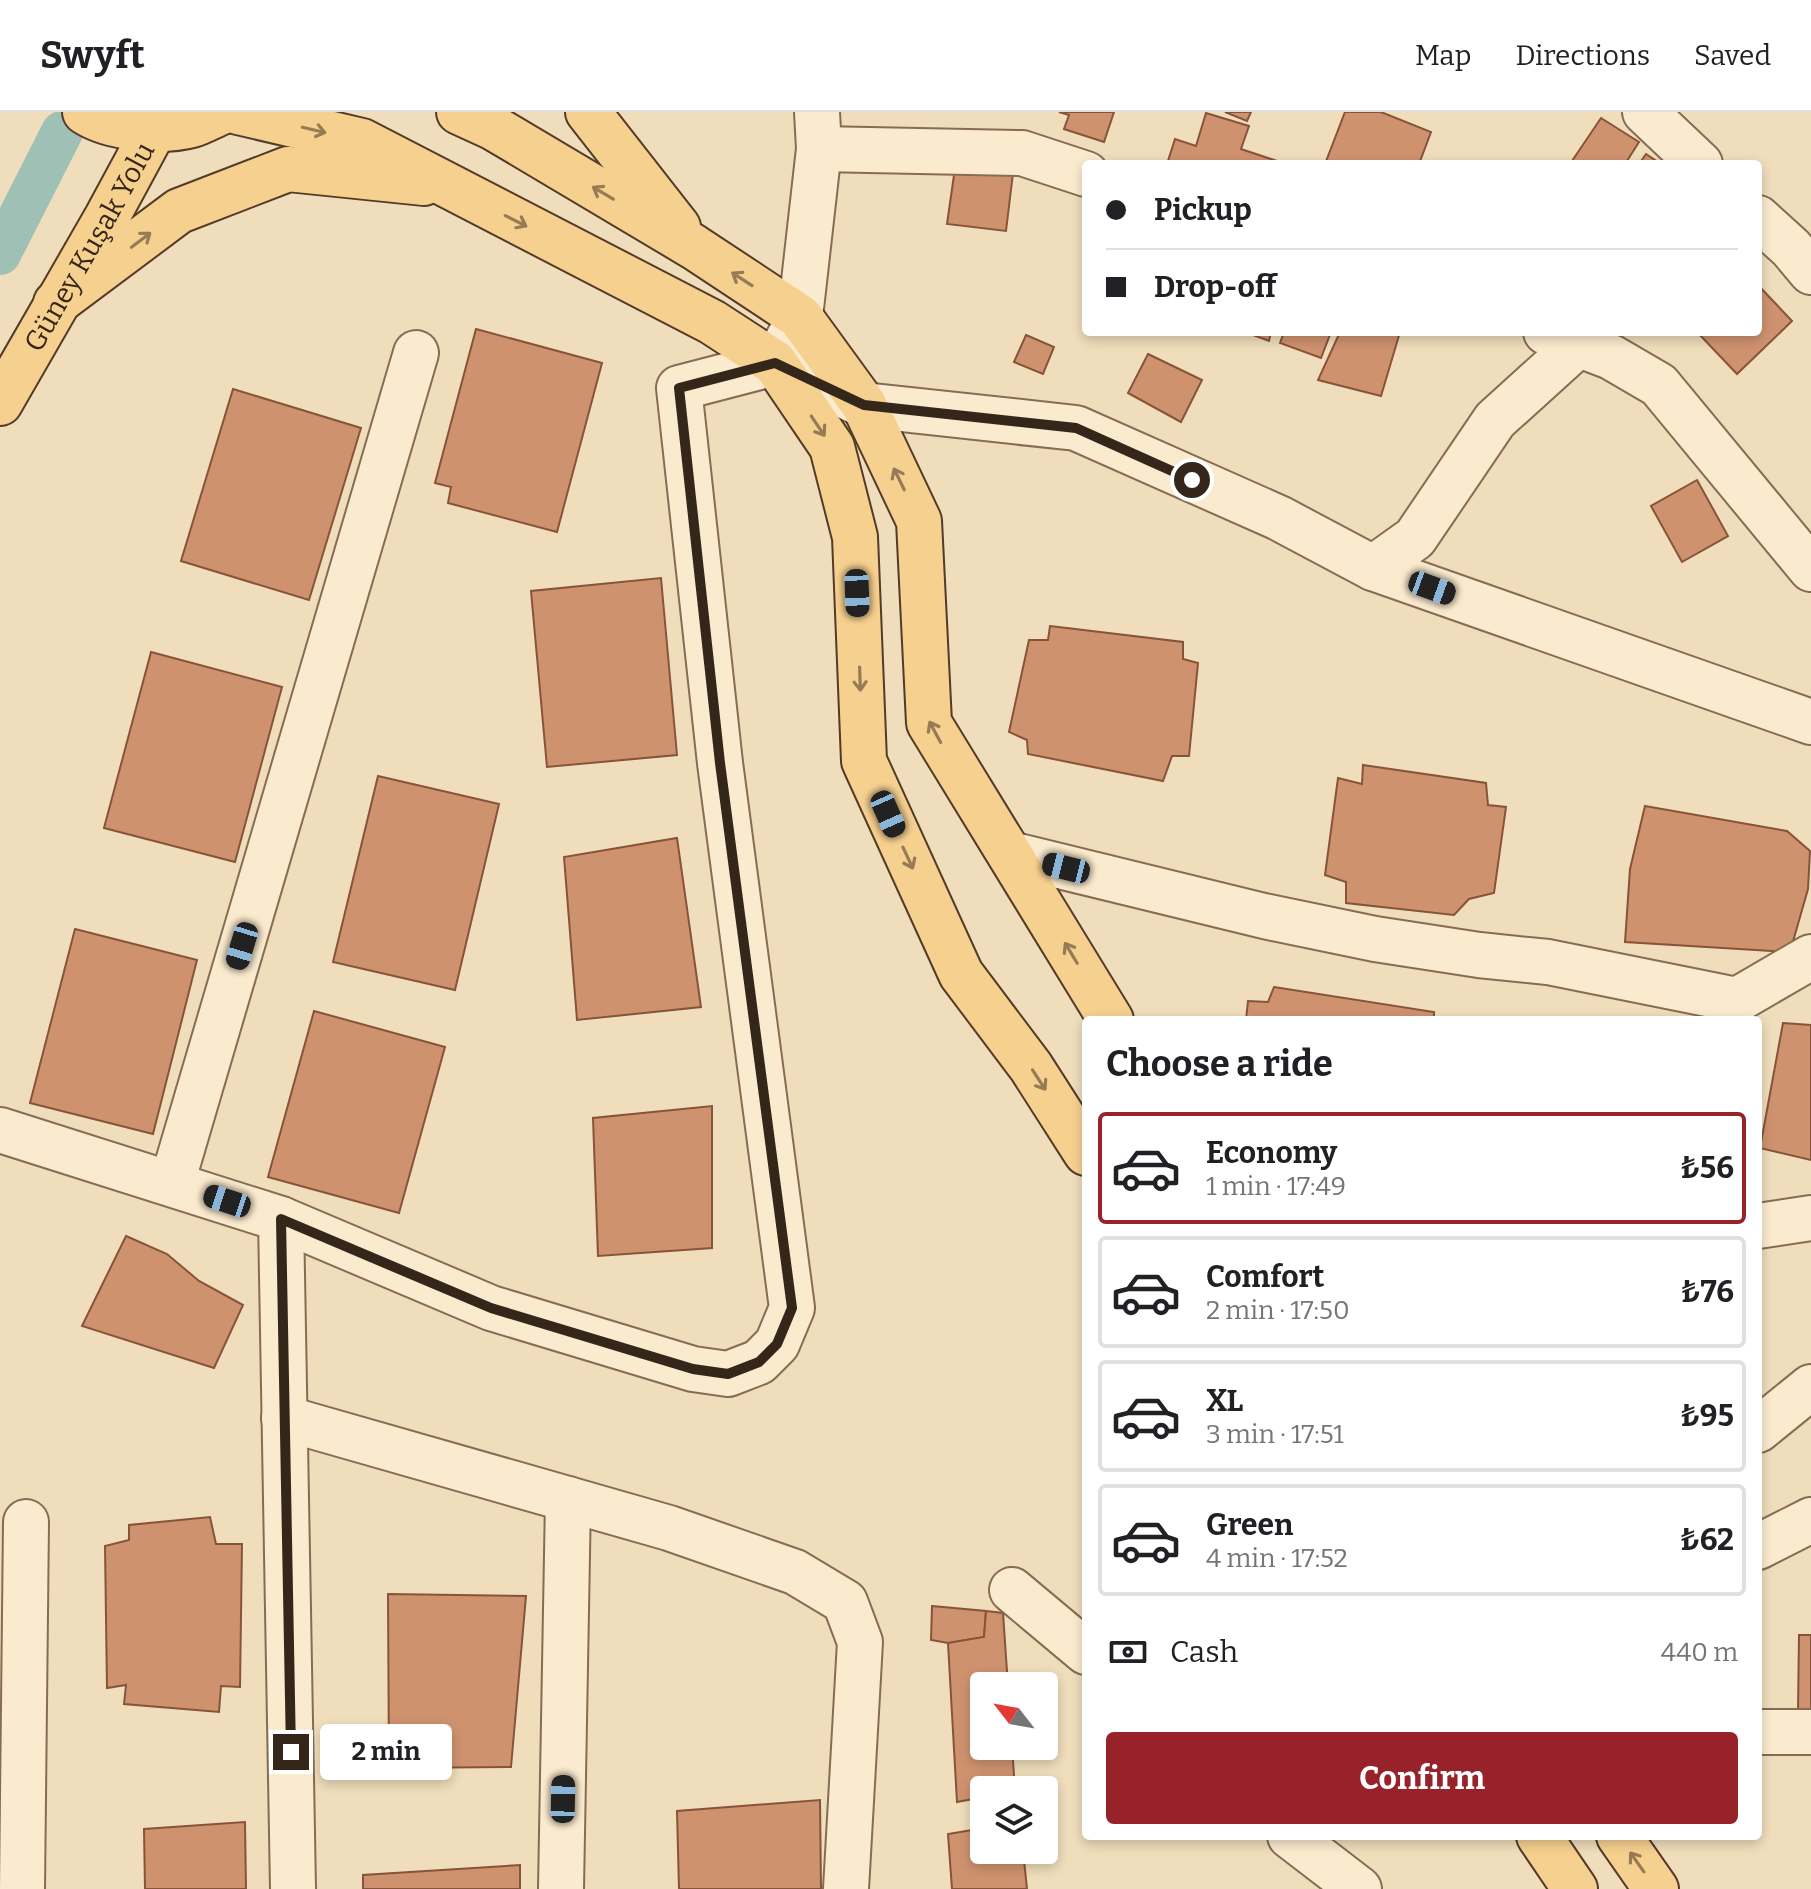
<!DOCTYPE html>
<html lang="en">
<head>
<meta charset="utf-8">
<style>
  :root { --surface:#fff; --page:#f2f2f2; --text:#202124; --muted:#757577; --line:#e0e0e0; --accent:#982229 }
  body { margin:0; font-family:Bitter,serif; background:var(--page); color:var(--text); height:100vh; display:flex; flex-direction:column; font-size:30px; white-space:nowrap }
  * { box-sizing:border-box; margin:0 }
  p { font-size:26px; color:var(--muted) }
  .icon { flex:none; width:44px; height:44px; fill:none; stroke:currentColor; stroke-width:2; stroke-linecap:round; stroke-linejoin:round }
  .map { position:relative; flex:1; overflow:hidden }
  .sheet { position:absolute; left:1082px; top:904px; width:680px; height:824px; display:flex; flex-direction:column; background:var(--surface); border-radius:8px; box-shadow:0 4px 12px #0003 }
  .sheet>* { flex:none }
  .hud { position:absolute; left:1082px; top:48px; width:680px; height:176px; border-radius:8px; box-shadow:0 4px 12px #0003; display:grid; align-content:center; height:176px; padding:0 24px; background:var(--surface) }
  .needle { width:52px; rotate:301deg }
  .controls { position:absolute; left:970px; top:1560px; display:grid; gap:16px }
  .controls a { display:grid; place-items:center; width:88px; height:88px; border-radius:8px; background:var(--surface); box-shadow:0 4px 12px #0003; font-size:40px }
  .end { position:absolute; width:36px; height:36px; margin:-18px; border:10px solid #35261a; background:#fff; box-shadow:0 0 0 4px #fff }
  .from { border-radius:50% }
  .bubble { position:absolute; height:56px; border-radius:8px; background:var(--surface); box-shadow:0 4px 12px #0003; font-size:26px; font-weight:700; line-height:56px; text-align:center }
  .car { position:absolute; width:24px; height:48px; margin:-24px -12px; border-radius:10px; box-shadow:0 0 6px 2px #0007; background:linear-gradient(#222 24%,#8ab4d8 0 40%,#222 0 76%,#8ab4d8 0 86%,#222 0) }
  .hud b { display:flex; align-items:center; gap:28px; height:76px; font-size:30px }
  .hud b+b { border-top:2px solid var(--line) }
  .hud i { width:20px; height:20px; background:var(--text) }
  ul { padding:0; list-style:none }
  li { display:flex; align-items:center; gap:24px; height:112px; margin:0 16px 12px; padding:0 8px; border:4px solid var(--line); border-radius:8px }
  li div { flex:1 }
  li b { display:block; font-size:30px }
  li em { font-style:normal; font-weight:700 }
  li.selected { border-color:var(--accent) }
  li>.icon { width:72px; height:72px; stroke-width:1.5 }
  h2 { padding:0 24px; font-size:36px; line-height:96px }
  .pay { display:flex; align-items:center; gap:20px; height:88px; padding:0 24px; font-size:30px }
  .pay p { margin-inline-start:auto }
  .button { display:flex; gap:16px; margin-top:auto; padding:16px 24px }
  .button a { flex:1; height:92px; border-radius:8px; background:var(--accent); color:#fff; font-size:32px; font-weight:700; line-height:92px; text-align:center }
  header { display:flex; align-items:center; gap:48px; box-sizing:border-box; height:112px; padding:0 40px; background:var(--surface); border-bottom:2px solid var(--line) }
  header strong { font-size:38px }
  nav { display:flex; gap:44px; margin-inline-start:auto; font-size:28px }
  .map>svg:first-child { display:block }
</style>
</head>
<body>
<header>
<strong>Swyft</strong>
<nav><a>Map</a><a>Directions</a><a>Saved</a></nav>
</header>
<div class="map">
<svg width="1811" height="1777" viewBox="0 0 1811 1777">
  <rect width="100%" height="100%" fill="#efddbb"/>
  <g fill="none" stroke-linecap="round" stroke-linejoin="round">
    <path stroke="#9fc0b4" stroke-width="42" d="M0,142l62,-122"/>
  </g>
  <g fill="#cf926f" stroke="#875439" stroke-width="2">
    <path d="M1059,0h55l-10,30 -40,-13 5,-14z"/>
    <path d="M1225,0h26l-4,9z"/>
    <path d="M1345,0h36l50,20 -12,32h-94z"/>
    <path d="M1206,1l43,13 -8,23 45,15h-119l8,-25 21,7z"/>
    <path d="M1601,6l38,24 -14,22h-55z"/>
    <path d="M1646,42l15,10h-22z"/>
    <path d="M955,56l58,5 -7,58 -59,-7z"/>
    <path d="M1758,173l34,36 -55,53 -40,-42h61z"/>
    <path d="M476,217l126,34 -45,169 -109,-29 3,-16 -16,-4z"/>
    <path d="M1245,220h26l-2,9z"/>
    <path d="M1284,220h47l-10,26 -41,-15z"/>
    <path d="M1340,220h60l-19,64 -63,-16z"/>
    <path d="M1026,223l28,12 -11,27 -29,-12z"/>
    <path d="M1148,242l54,26 -21,42 -53,-29z"/>
    <path d="M233,277l128,39 -52,172 -128,-39z"/>
    <path d="M1697,368l31,56 -46,26 -31,-56z"/>
    <path d="M661,466l16,177 -130,12 -16,-176z"/>
    <path d="M1050,514l133,16v17l15,4 -9,93h-17l-9,25 -135,-27 -1,-14 -18,-8 20,-92h19z"/>
    <path d="M151,540l131,35 -47,175 -131,-34z"/>
    <path d="M1363,653l123,18 2,22 18,2 -12,86 -25,6 -15,16 -108,-12v-21l-21,-7 13,-97 24,6z"/>
    <path d="M378,664l121,28 -44,186 -122,-28z"/>
    <path d="M1645,694l142,25 23,20 -2,38 -18,63 -165,-10 5,-73z"/>
    <path d="M677,726l24,169 -124,13 -13,-163z"/>
    <path d="M75,817l122,31 -44,174 -123,-31z"/>
    <path d="M1274,875l160,25v8h-188l2,-19 20,1z"/>
    <path d="M314,899l131,36 -46,166 -131,-36z"/>
    <path d="M1783,911l28,2v135l-51,-12z"/>
    <path d="M712,994v142l-114,8 -5,-138z"/>
    <path d="M126,1124l41,18 32,27 44,24 -29,63 -132,-42z"/>
    <path d="M210,1405l6,27h26l-2,143 -19,-1 -2,26 -95,-8 2,-19 -19,3 -2,-142 24,-6v-15z"/>
    <path d="M388,1482l138,2 -15,171 -122,1z"/>
    <path d="M932,1494l54,5 -2,26 -36,6 -17,-3z"/>
    <path d="M986,1499l17,2 5,73h-24v60h28l3,44h-31v7l-27,5 -9,-159 36,-6z"/>
    <path d="M1799,1523h12v75h-13z"/>
    <path d="M820,1688l1,89h-142l-2,-78z"/>
    <path d="M245,1710l1,67h-101l-1,-60z"/>
    <path d="M984,1716v22h39l4,39h-75l-4,-55z"/>
    <path d="M520,1753v24h-157v-14z"/>
  </g>
  <g fill="none" stroke-linecap="round" stroke-linejoin="round">
    <defs>
      <g id="minor">
        <path d="M1645,0l55,52"/>
        <path d="M819,37l203,4 64,21"/>
        <path d="M1758,106l33,30 20,24"/>
        <path d="M1546,220l65,25 48,28 152,184"/>
        <path d="M775,251l89,42 212,23 203,90 94,50 438,154"/>
        <path d="M1373,456l42,-30 80,-118 84,-76"/>
        <path d="M1010,742l254,62 111,23 104,16 69,7 189,38 74,-43"/>
        <path d="M0,1018l281,89 210,89 202,61 35,5 31,-12 18,-18 15,-36 -72,-545 -41,-375 96,-25 25,-46 19,-168 -2,-37"/>
        <path d="M172,1071l244,-830"/>
        <path d="M281,1107l12,670"/>
        <path d="M1758,1114l53,-8"/>
        <path d="M284,1306l385,110 126,44 50,30 15,40 -14,247"/>
        <path d="M1758,1318l53,-43"/>
        <path d="M1758,1435l53,-27"/>
        <path d="M1012,1478l74,62"/>
        <path d="M1758,1620h53"/>
        <path d="M1290,1724l69,53"/>
        <path d="M22,1777l4,-367"/>
        <path d="M561,1777l7,-390"/>
      </g>
      <g id="major">
        <path d="M85,0c26,17 77,21 107,13 10,-3 20,-9 30,-13"/>
        <path d="M238,0l124,29 350,181 63,41 57,84 23,90 9,224 97,213 70,93 55,86"/>
        <path d="M459,0l35,16 200,119 106,70 64,88 55,116 10,202 182,297"/>
        <path d="M588,0l90,115"/>
        <path d="M56,191l123,-92 109,-42 136,14"/>
        <path id="s1" d="M0,291l107,-186 47,-87"/>
        <path d="M1539,1724l36,53"/>
        <path d="M1619,1724l37,53"/>
      </g>
    </defs>
    <use href="#minor" stroke="#876c54" stroke-width="48"/>
    <use href="#major" stroke="#543b29" stroke-width="48"/>
    <use href="#minor" stroke="#faeace" stroke-width="44"/>
    <use href="#major" stroke="#f6d08f" stroke-width="44"/>
  </g>
  <defs><path id="oneway-shaft" d="M-6 0H5M1.5-3L5.5 0L1.5 3" fill="none" stroke-width="1.6" stroke-linecap="round" stroke-linejoin="round" transform="scale(2)"/></defs>
  <g stroke="#967b54">
    <use href="#oneway-shaft" transform="translate(314 18) rotate(13)"/>
    <use href="#oneway-shaft" transform="translate(603 81) rotate(-149)"/>
    <use href="#oneway-shaft" transform="translate(516 109) rotate(27)"/>
    <use href="#oneway-shaft" transform="translate(141 128) rotate(-37)"/>
    <use href="#oneway-shaft" transform="translate(742 167) rotate(-147)"/>
    <use href="#oneway-shaft" transform="translate(818 314) rotate(56)"/>
    <use href="#oneway-shaft" transform="translate(899 367) rotate(-116)"/>
    <use href="#oneway-shaft" transform="translate(860 567) rotate(88)"/>
    <use href="#oneway-shaft" transform="translate(935 620) rotate(-118)"/>
    <use href="#oneway-shaft" transform="translate(908 746) rotate(65)"/>
    <use href="#oneway-shaft" transform="translate(1071 841) rotate(-121)"/>
    <use href="#oneway-shaft" transform="translate(1039 968) rotate(57)"/>
    <use href="#oneway-shaft" transform="translate(1637 1750) rotate(-125)"/>
  </g>
  <g fill="none" stroke-linecap="round" stroke-linejoin="round">
    <path stroke="#35261a" stroke-width="10" d="M291,1640l-10,-533 210,89 202,61 35,5 31,-12 18,-18 15,-36 -72,-545 -41,-375 96,-25 89,42 212,23 116,52"/>
  </g>
  <g text-anchor="middle" stroke-width="8" stroke-linejoin="round" paint-order="stroke">
    <g font-size="28" fill="#35261a" stroke="#f6e7ca">
      <text dy="10" stroke="none"><textPath href="#s1" startOffset="180">Güney Kuşak Yolu</textPath></text>
    </g>
  </g>
</svg>
<div class="controls">
<a><svg class="needle" viewBox="-14 -14 28 28"><path d="M0-13l5 13h-10z" fill="#e53935"/><path d="M0 13l5-13h-10z" fill="#757577"/></svg></a>
<a><svg class="icon" aria-label="layers" viewBox="0 0 24 24"><path d="M12 4l9 5-9 5-9-5zM3 14l9 5 9-5"/></svg></a>
</div>
<i class="end from" style="left:1192px;top:368px"></i>
<i class="end" style="left:291px;top:1640px"></i>
<div class="bubble" style="left:320px;top:1612px;width:132px">2 min</div>
<i class="car" style="left:1432px;top:476px;rotate:110deg"></i>
<i class="car" style="left:857px;top:481px;rotate:178deg"></i>
<i class="car" style="left:888px;top:702px;rotate:156deg"></i>
<i class="car" style="left:1066px;top:756px;rotate:284deg"></i>
<i class="car" style="left:242px;top:834px;rotate:197deg"></i>
<i class="car" style="left:227px;top:1089px;rotate:288deg"></i>
<i class="car" style="left:563px;top:1687px;rotate:1deg"></i>
<div class="hud">
<b><i class="from"></i>Pickup</b>
<b><i></i>Drop-off</b>
</div>
<section class="sheet">
<h2>Choose a ride</h2>
<ul>
<li class="selected"><svg class="icon" aria-label="car" viewBox="0 0 24 24"><path d="M5 17H2v-5l4-1 3-4h7l3 4 3 1v5h-3M9 17h6M6 11h13"/><circle cx="7" cy="17" r="2"/><circle cx="17" cy="17" r="2"/></svg><div><b>Economy</b><p>1 min · 17:49</p></div><em>₺56</em></li>
<li><svg class="icon" aria-label="car" viewBox="0 0 24 24"><path d="M5 17H2v-5l4-1 3-4h7l3 4 3 1v5h-3M9 17h6M6 11h13"/><circle cx="7" cy="17" r="2"/><circle cx="17" cy="17" r="2"/></svg><div><b>Comfort</b><p>2 min · 17:50</p></div><em>₺76</em></li>
<li><svg class="icon" aria-label="car" viewBox="0 0 24 24"><path d="M5 17H2v-5l4-1 3-4h7l3 4 3 1v5h-3M9 17h6M6 11h13"/><circle cx="7" cy="17" r="2"/><circle cx="17" cy="17" r="2"/></svg><div><b>XL</b><p>3 min · 17:51</p></div><em>₺95</em></li>
<li><svg class="icon" aria-label="car" viewBox="0 0 24 24"><path d="M5 17H2v-5l4-1 3-4h7l3 4 3 1v5h-3M9 17h6M6 11h13"/><circle cx="7" cy="17" r="2"/><circle cx="17" cy="17" r="2"/></svg><div><b>Green</b><p>4 min · 17:52</p></div><em>₺62</em></li>
</ul>
<div class="pay"><svg class="icon" aria-label="cash" viewBox="0 0 24 24"><path d="M3 7h18v10H3z"/><circle cx="12" cy="12" r="2"/></svg>Cash<p>440 m</p></div>
<div class="button"><a>Confirm</a></div>
</section>
</div>
</body>
</html>
